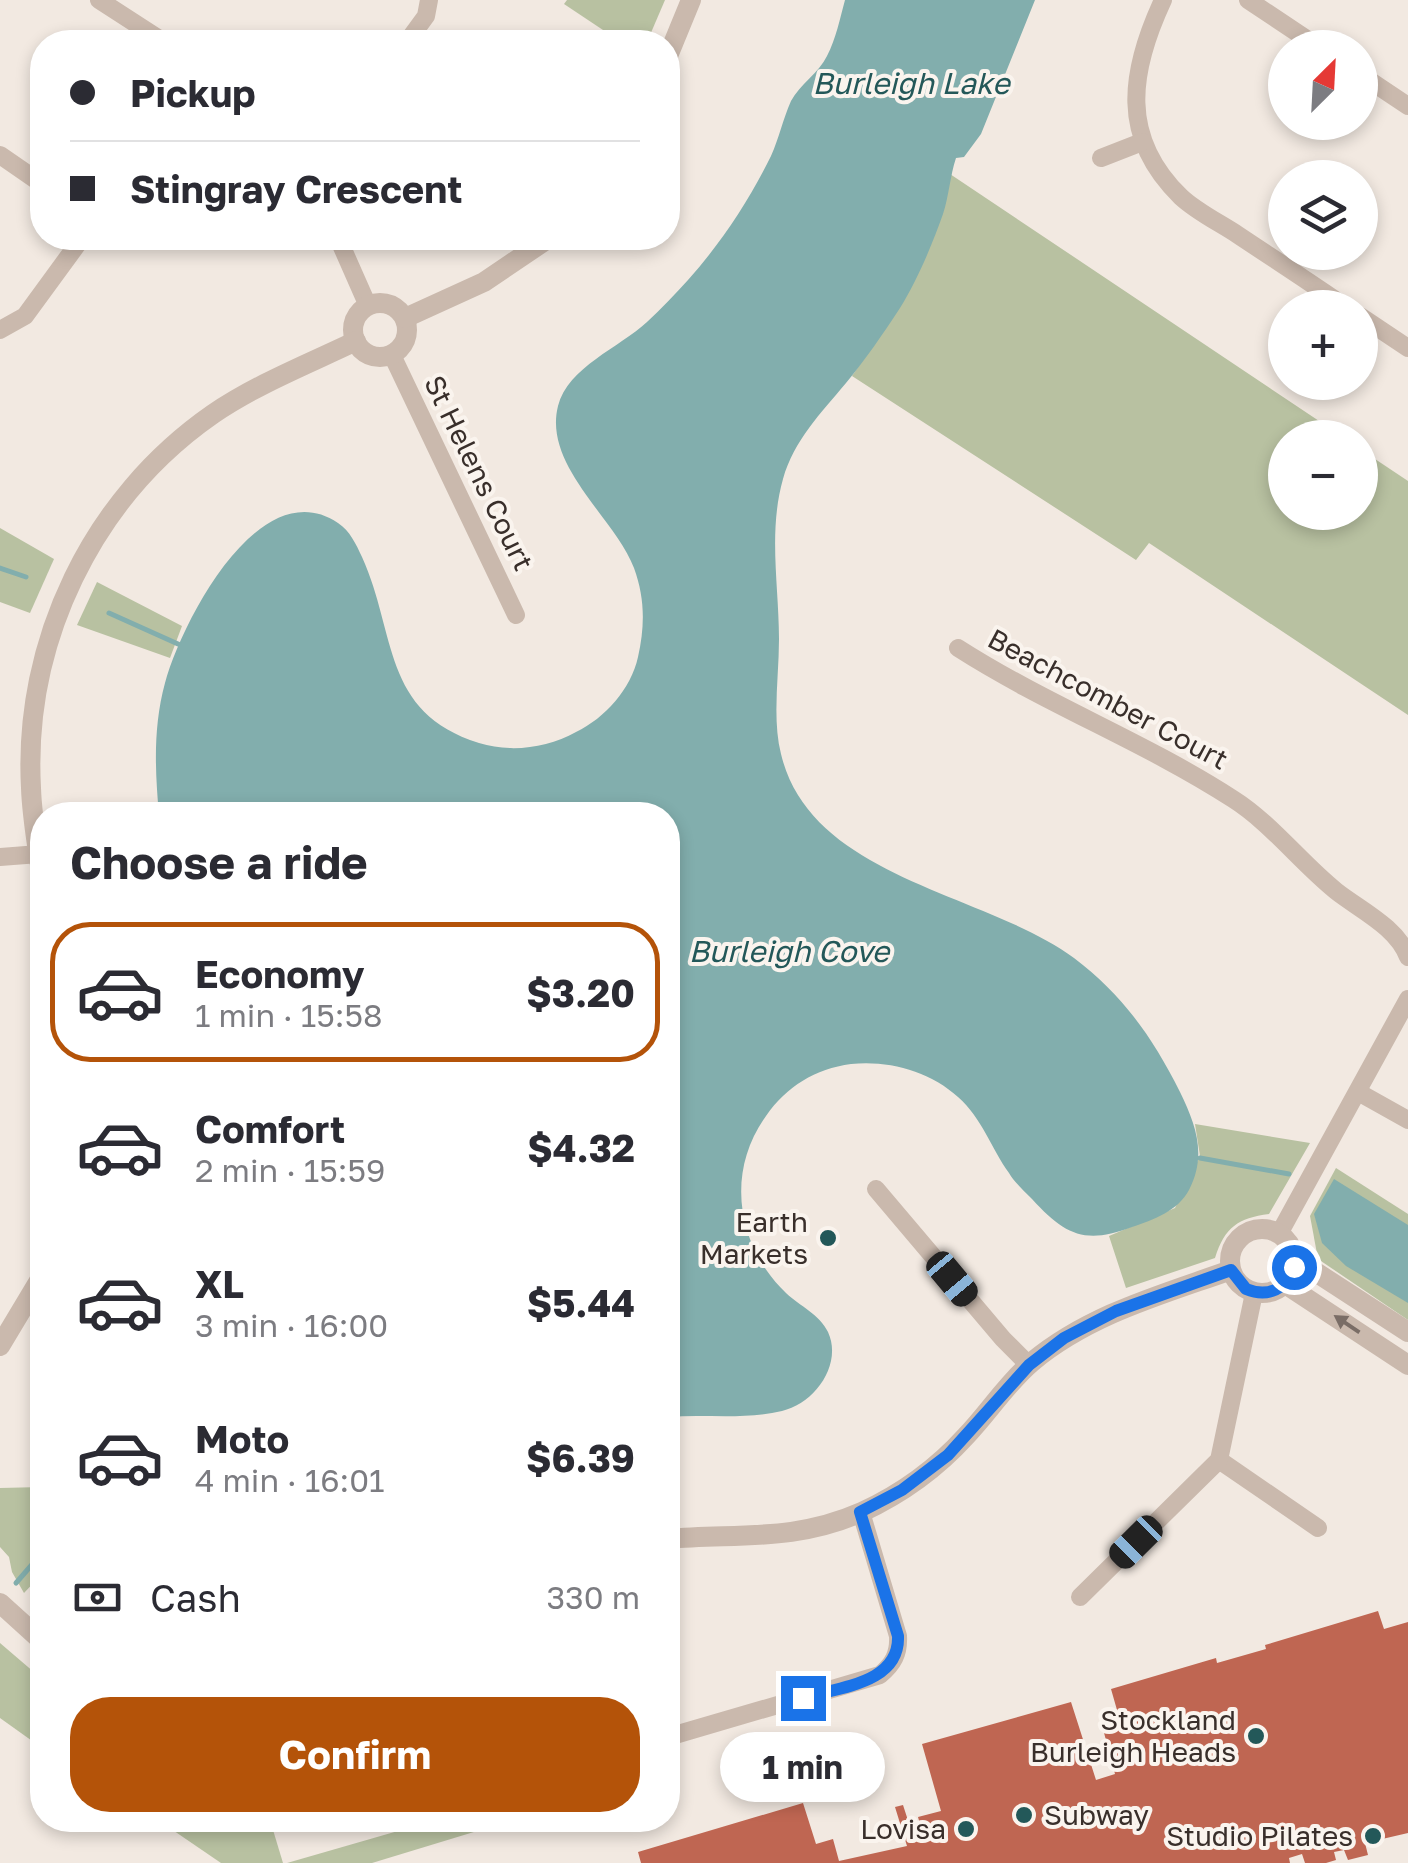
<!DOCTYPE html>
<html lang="en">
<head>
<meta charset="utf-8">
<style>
  :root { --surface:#fff; --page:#f7f7f7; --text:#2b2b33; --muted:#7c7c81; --line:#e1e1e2; --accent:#b45309 }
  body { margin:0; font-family:"Golos Text",sans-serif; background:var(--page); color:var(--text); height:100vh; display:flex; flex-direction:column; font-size:38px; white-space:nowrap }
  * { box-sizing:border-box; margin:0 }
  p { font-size:32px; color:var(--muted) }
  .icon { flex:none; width:55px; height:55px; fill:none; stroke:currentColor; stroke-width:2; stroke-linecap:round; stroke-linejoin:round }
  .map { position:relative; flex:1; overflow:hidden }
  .panel { position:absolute; left:30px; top:802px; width:650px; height:1030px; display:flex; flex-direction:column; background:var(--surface); border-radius:40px; box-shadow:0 5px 15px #0003 }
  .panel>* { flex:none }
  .hud { position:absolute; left:30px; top:30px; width:650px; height:220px; border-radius:40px; box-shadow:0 5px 15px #0003; display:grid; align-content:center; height:220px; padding:0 40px; background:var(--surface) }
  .needle { width:65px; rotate:24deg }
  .fabs { position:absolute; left:1268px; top:30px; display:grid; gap:20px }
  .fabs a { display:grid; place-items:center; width:110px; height:110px; border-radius:50%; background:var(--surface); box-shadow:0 5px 15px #0003; font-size:50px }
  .end { position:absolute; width:45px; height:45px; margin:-22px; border:12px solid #1a73e8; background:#fff; box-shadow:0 0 0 5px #fff }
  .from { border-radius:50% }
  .bubble { position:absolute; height:70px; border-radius:35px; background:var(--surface); box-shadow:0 5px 15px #0003; font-size:32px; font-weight:700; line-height:70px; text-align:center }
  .car { position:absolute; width:30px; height:60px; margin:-30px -15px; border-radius:12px; box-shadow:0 0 8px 2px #0007; background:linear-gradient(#222 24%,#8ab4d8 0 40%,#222 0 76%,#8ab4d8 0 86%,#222 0) }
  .hud b { display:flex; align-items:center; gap:35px; height:95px; font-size:38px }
  .hud b+b { border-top:2px solid var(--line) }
  .hud i { width:25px; height:25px; background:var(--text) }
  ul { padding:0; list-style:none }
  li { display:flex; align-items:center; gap:30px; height:140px; margin:0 20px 15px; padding:0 20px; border:5px solid transparent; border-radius:40px }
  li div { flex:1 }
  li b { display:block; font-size:38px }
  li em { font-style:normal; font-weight:700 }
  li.active { border-color:var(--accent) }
  li>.icon { width:90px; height:90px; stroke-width:1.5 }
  h2 { padding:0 40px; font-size:45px; line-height:120px }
  .pay { display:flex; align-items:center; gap:25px; height:110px; padding:0 40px; font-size:38px }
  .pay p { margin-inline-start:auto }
  .action { display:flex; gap:20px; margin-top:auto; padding:20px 40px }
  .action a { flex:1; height:115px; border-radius:40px; background:var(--accent); color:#fff; font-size:40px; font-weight:700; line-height:115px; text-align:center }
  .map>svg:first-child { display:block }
</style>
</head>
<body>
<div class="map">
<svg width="1408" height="1863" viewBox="0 0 1408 1863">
  <rect width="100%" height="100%" fill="#f2e9e1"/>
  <g fill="#b8c1a1">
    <path d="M567,0h98l-18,42h-26l-57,-38z"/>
    <path d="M950,174l393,263 -58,1v74h75v-63l48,32v234l-259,-172 -13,17 -284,-184c44,-63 85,-124 98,-202z"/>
    <path d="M0,528l54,31 -24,54 -30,-11z"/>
    <path d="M97,582l85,44 -12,32 -93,-33z"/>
    <path d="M1195,1124l115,19 -41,71c-31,4 -44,13 -54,44l-89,30 -17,-52 66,-28 25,-52z"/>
    <path d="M1336,1168l72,46v106l-90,-61 -8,-43z"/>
    <path d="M42,1487v87l-18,19 -12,-21 -3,-15 -9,-10v-59z"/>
    <path d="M0,1643l42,36v69l-42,-30z"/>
    <path d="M158,1820h112l13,43h-62z"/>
    <path d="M436,1820h42l9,8 -115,35h-85z"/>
  </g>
  <g fill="#82aead">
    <path d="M845,0h190l-54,134 -17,23 -8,1c-6,18 -7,38 -13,56 -11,31 -26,67 -43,94 -17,26 -35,52 -54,75 -25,30 -52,57 -63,96 -15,53 -4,107 -4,160 0,38 -7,79 2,115 30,125 204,138 293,204 49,37 79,80 106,134 16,33 27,63 9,98 -11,21 -36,30 -57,37 -47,18 -67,8 -100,-28 -8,-8 -17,-16 -23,-26 -18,-25 -27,-55 -51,-76 -28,-26 -70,-37 -107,-33 -36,5 -64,22 -85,52 -41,57 -29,130 20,177 14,13 34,22 42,39 15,33 -14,72 -46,79 -37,9 -76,3 -114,6v-602h-509c-4,-45 -6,-88 6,-132 16,-59 94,-213 173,-160 12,8 18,21 24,34 35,77 19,155 117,186 32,10 68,5 97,-11 29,-14 55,-43 62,-75 7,-31 7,-59 -4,-89 -19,-50 -91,-102 -76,-162 10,-39 61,-58 89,-84 14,-13 28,-28 41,-42 33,-37 61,-79 83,-124 8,-18 12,-37 20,-55 9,-17 28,-28 36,-45 9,-17 13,-38 18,-56z"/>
    <path d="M1334,1179l74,46v78l-62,-37 -24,-23 -8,-29z"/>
  </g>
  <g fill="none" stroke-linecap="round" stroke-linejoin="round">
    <g stroke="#82aead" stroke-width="5">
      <path d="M0,568l26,9"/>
      <path d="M109,613l69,31"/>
      <path d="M1200,1158l89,16"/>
      <path d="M16,1583l26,-30"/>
    </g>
  </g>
  <path fill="#bf6652" d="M1378,1611l6,18 24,-7v211l-43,10 3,12 -20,5 -4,-10 -10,2 2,8 -10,3h-21l-3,-9 -13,4 1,5h-649l-3,-11 165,-49 13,41 17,-5 6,22 68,-15 -12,-39 8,-2 12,37 9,-3 -6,-22 23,-6 -19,-67 149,-42 25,78 19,-6 -12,-45 18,-5 -10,-35 105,-31 1,5 49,-14 -1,-4z"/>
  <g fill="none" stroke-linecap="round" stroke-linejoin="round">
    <g stroke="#cab9ad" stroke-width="18">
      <path d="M99,0l65,42"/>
      <path d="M1163,0c-33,71 -44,137 18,197 16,15 39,26 57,38 36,24 73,48 109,73"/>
      <path d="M1248,0l72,48"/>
      <path d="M407,42l19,-26 3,-16"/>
      <path d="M1360,74l48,32"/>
      <path d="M0,155l42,29"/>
      <path d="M1101,158l41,-16"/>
      <path d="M338,238l30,68"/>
      <path d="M1360,316l48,32"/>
      <path d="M0,330l25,-14 57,-78"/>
      <path d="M392,355l124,260"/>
      <path d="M958,648c89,57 187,94 275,151 38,24 68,64 103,92 24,19 61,36 72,66"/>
      <path d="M0,857l39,-3"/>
      <path d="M1358,1092l50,28"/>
      <path d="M876,1189l127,150 26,26"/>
      <path d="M1279,1234l129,-235"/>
      <path d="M1219,1460l99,68"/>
      <path d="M1080,1597l139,-137 35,-167"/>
      <path d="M668,1737l212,-62c13,-11 19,-21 18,-39l-37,-124"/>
    </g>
    <g stroke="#cab9ad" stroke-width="20">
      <path d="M668,56l23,-56"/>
      <circle cx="380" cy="330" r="27"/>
      <path d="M405,318l79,-36 65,-44"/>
      <path d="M42,879c-4,-30 -10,-60 -11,-91 -8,-146 61,-290 182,-374 44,-30 95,-50 143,-73"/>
      <circle cx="1262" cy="1261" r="32"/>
      <path d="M1294,1258l114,74"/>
      <path d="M1285,1284l123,81"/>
      <path d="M0,1346l42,-70"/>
      <path d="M668,1539c70,-6 126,3 194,-27 39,-18 75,-44 104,-76 23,-24 41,-53 66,-74 58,-48 129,-67 199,-92"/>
      <path d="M0,1603l42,38"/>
    </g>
  </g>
  <defs><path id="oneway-solid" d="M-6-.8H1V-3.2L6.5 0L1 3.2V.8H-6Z" transform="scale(2.5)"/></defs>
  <use fill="#7a6d66" href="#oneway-solid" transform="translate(1347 1324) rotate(-146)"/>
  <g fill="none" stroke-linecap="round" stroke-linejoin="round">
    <path stroke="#1a73e8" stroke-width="12" d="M803,1698c35,-11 97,-14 95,-62l-38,-124 42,-22 46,-35 81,-90 35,-27 52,-27 115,-41 15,19c22,9 41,0 48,-22"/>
  </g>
  <g fill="#235859" stroke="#faf4ee" stroke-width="4">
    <circle cx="828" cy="1238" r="10"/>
    <circle cx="1256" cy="1736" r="10"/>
    <circle cx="1024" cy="1815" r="10"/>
    <circle cx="966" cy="1829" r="10"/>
    <circle cx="1373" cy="1836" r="10"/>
  </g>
  <g text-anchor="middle" stroke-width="8" stroke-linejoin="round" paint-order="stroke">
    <g font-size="28" fill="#392f2b" stroke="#faf4ee">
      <text transform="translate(479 473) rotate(64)" y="10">St Helens Court</text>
      <text transform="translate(1108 699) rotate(28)" y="10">Beachcomber Court</text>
    </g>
    <g font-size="28" fill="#392f2b" stroke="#faf4ee" text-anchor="end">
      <text x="808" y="1232">Earth<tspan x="808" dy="32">Markets</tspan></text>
      <text x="1236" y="1730">Stockland<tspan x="1236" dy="32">Burleigh Heads</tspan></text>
      <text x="1044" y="1825" text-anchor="start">Subway</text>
      <text x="946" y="1839">Lovisa</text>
      <text x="1353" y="1846">Studio Pilates</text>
    </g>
    <g font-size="30" font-style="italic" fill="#235859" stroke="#faf4ee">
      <text x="911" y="94">Burleigh Lake</text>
      <text x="789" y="962">Burleigh Cove</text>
    </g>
  </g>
</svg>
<div class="fabs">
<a><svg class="needle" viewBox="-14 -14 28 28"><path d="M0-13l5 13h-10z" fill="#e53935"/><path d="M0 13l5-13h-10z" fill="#7c7c81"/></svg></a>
<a><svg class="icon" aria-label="layers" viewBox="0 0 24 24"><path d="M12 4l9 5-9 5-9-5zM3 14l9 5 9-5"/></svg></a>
<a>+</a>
<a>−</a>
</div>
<i class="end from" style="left:1294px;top:1267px"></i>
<i class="end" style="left:803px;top:1698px"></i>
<div class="bubble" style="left:720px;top:1732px;width:165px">1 min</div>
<i class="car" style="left:952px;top:1279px;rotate:140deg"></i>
<i class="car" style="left:1136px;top:1542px;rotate:225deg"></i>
<div class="hud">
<b><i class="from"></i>Pickup</b>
<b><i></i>Stingray Crescent</b>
</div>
<section class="panel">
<h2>Choose a ride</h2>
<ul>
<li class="active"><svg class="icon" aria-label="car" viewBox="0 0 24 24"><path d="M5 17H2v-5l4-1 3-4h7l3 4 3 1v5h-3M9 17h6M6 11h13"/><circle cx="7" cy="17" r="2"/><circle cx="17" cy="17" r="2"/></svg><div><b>Economy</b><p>1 min · 15:58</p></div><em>$3.20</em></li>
<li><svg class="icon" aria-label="car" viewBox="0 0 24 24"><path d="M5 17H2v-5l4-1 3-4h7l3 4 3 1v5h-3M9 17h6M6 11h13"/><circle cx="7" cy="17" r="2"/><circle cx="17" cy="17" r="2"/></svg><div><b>Comfort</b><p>2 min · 15:59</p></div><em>$4.32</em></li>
<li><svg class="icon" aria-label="car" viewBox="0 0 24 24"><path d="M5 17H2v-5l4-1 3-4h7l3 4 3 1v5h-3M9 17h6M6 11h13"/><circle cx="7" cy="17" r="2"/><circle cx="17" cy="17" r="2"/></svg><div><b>XL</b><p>3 min · 16:00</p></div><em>$5.44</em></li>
<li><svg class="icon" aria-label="car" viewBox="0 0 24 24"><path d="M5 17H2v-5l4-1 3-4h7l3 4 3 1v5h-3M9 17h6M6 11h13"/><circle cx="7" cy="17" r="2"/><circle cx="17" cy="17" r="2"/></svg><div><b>Moto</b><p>4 min · 16:01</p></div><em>$6.39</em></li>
</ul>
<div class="pay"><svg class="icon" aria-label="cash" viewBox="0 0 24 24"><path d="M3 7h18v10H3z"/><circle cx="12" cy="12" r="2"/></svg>Cash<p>330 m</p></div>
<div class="action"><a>Confirm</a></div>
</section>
</div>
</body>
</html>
